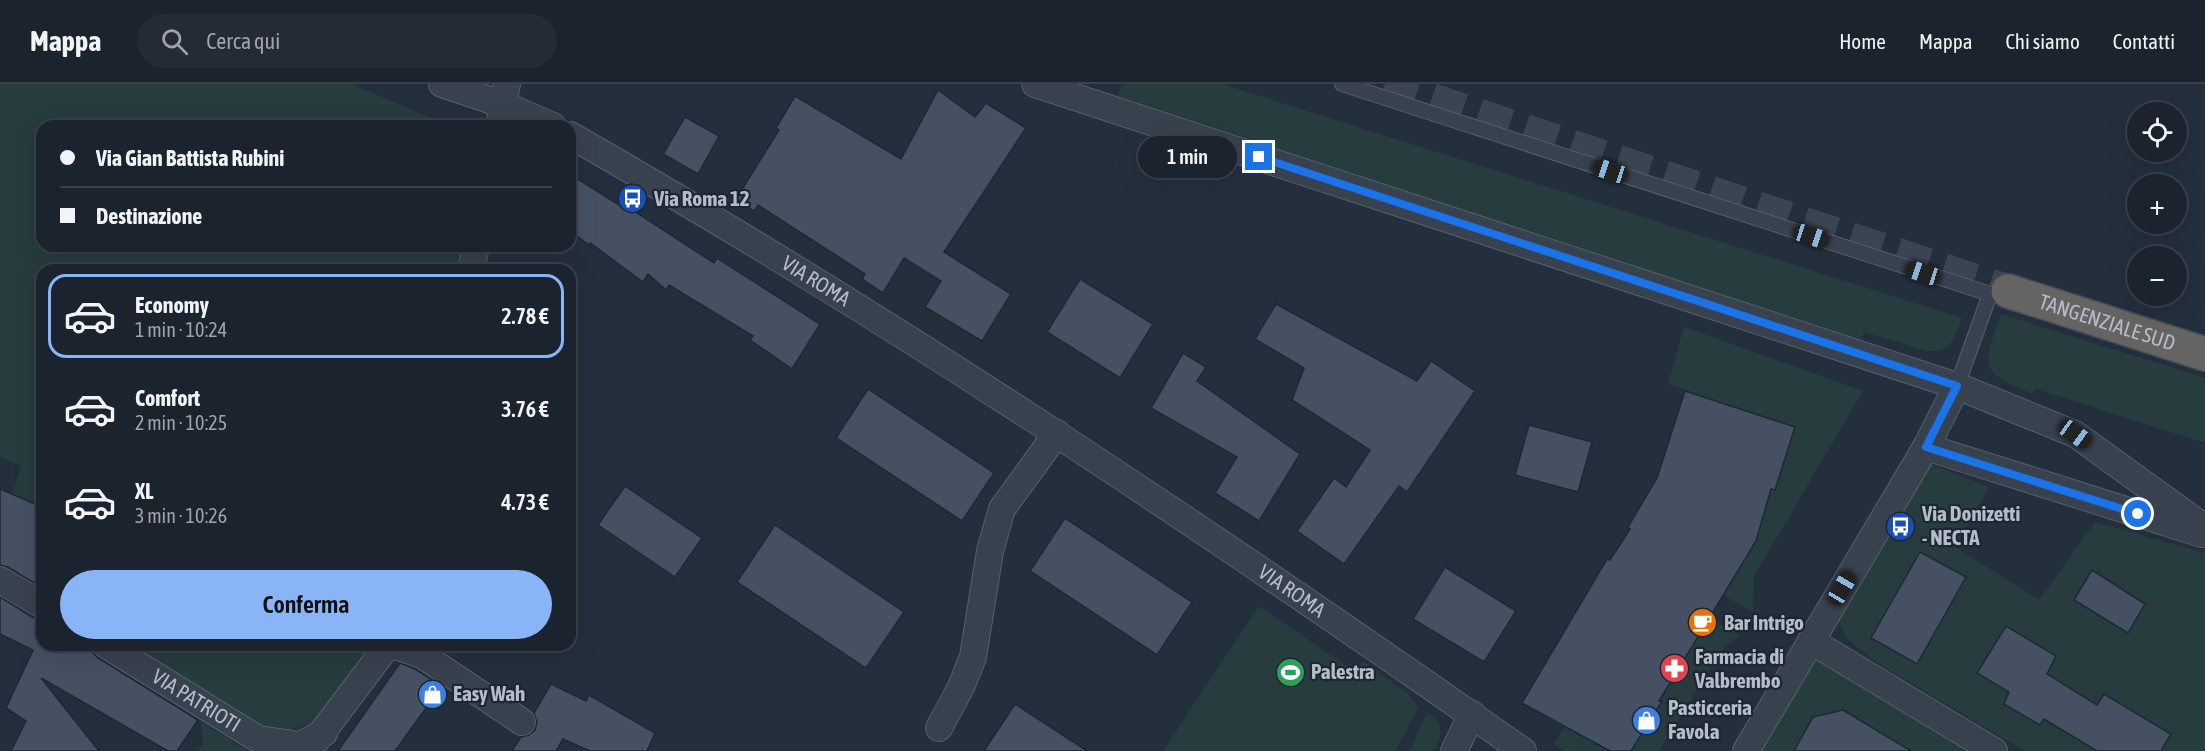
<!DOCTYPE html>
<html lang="it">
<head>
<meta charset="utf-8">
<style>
  :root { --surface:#1b232e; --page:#242b36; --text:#f1f3f6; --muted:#a0a4aa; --line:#39404a; --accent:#8ab4f8 }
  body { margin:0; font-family:"Asap Condensed",sans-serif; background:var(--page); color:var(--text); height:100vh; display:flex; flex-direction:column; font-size:22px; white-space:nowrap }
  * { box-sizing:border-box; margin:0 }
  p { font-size:20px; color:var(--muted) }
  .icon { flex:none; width:33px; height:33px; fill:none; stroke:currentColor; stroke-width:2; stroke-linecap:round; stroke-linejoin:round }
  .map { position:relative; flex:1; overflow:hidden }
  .side { position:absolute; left:36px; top:180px; width:540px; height:387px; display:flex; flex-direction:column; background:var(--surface); border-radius:18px; box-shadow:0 6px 24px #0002,0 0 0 2px var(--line) }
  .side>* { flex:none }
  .banner { position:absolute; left:36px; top:36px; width:540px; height:132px; border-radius:18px; box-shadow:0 6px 24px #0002,0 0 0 2px var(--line); display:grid; align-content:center; height:132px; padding:0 24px; background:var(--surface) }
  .tools { position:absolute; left:2127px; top:18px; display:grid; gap:12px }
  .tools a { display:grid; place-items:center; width:60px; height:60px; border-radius:50%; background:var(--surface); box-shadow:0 6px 24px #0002,0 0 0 2px var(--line); font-size:30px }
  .end { position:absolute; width:27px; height:27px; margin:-14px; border:8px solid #1a73e8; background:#fff; box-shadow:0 0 0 3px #fff }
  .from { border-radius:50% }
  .bubble { position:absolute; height:42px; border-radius:21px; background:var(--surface); box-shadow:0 6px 24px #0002,0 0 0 2px var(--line); font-size:20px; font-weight:600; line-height:42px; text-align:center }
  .car { position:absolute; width:18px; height:36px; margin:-18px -9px; border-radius:8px; box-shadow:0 0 4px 2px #0007; background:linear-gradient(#222 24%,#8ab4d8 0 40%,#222 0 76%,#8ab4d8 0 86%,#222 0) }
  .banner b { display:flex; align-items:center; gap:21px; height:57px; font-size:22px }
  .banner b+b { border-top:2px solid var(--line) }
  .banner i { width:15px; height:15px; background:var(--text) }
  ul { padding:10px 0 0; list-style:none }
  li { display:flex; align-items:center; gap:18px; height:84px; margin:0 12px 9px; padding:0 12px; border:3px solid transparent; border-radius:18px }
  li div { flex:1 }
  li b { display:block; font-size:22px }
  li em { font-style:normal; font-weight:600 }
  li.current { border-color:var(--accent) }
  li>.icon { width:54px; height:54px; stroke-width:1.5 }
  .button { display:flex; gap:12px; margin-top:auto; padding:12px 24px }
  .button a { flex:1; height:69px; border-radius:36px; background:var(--accent); color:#111; font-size:24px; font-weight:600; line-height:69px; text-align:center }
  header { display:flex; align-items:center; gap:36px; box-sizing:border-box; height:84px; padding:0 30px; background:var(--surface); border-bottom:2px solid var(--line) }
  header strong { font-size:28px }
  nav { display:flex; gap:33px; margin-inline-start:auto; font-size:21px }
  .search { width:420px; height:54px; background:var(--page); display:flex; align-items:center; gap:15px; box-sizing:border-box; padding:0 21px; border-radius:33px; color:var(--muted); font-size:22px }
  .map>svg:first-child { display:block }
</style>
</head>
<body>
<header>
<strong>Mappa</strong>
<div class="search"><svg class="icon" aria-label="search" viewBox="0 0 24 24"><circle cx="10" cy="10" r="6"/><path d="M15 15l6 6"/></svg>Cerca qui</div>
<nav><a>Home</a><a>Mappa</a><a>Chi siamo</a><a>Contatti</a></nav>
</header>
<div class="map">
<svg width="2205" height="667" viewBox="0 0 2205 667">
  <rect width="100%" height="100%" fill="#242f3e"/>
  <g fill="#263c3f">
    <path d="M0,0h352l90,39 2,3h-402v120h422l-5,24h-417v237l-30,-13 9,-28 -21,-9z"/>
    <path d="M1122,0h100l740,234c-7,20 -10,34 -35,33l-63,-19 -3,8 -743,-244z"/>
    <path d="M2001,230l204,64v65l-169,-54 -3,5c-55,-22 -51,-28 -32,-80z"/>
    <path d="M1684,243l179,64 -109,185 -1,36 -30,-17 48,-106 4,1 20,-63 -127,-43z"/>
    <path d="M1928,379l61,24 -34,60 84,53 56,-78 110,31v198h-180l-152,-91 -27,-22 -9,-22z"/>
    <path d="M1259,522l96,66 8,-11 43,31 13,15 -24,44h-232z"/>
    <path d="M1709,534l30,17 -18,16 -62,100h-28z"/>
    <path d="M153,561h220l-45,75 -51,13 -131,-73z"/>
    <path d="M1816,575l152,92h-208z"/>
    <path d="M1427,628c18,10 15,23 7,39h-24z"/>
    <path d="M201,638l47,29h-50l5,-8z"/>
    <path d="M1565,643l42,23 -42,1 -11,-7z"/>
  </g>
  <g fill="#455162" stroke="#1f2835" stroke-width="1.5">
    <path d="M938,6l37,27 11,-14 40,25 -82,124 67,42 -29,47 -57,-34 16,-26 -37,-23 -21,35 -21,-14 3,-5 -107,-69 -4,6 -18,-12 43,-69 -3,-2 19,-32 106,63z"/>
    <path d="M685,33l34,19 -21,38 -35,-20z"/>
    <path d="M578,95l49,31 1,-3 86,56 3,-5 103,66 -28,45 -42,-29 3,-4 -84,-51 -3,5 -18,-16 -5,8 -53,-39 -1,2 -19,-14v-41z"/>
    <path d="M1080,195l73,45 -33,54 -73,-46z"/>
    <path d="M1276,220l141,77 14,-20 44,30 -68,101 -8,-6 -55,78 -47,-33 37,-53 12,9 24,-37 -78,-50 12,-32 -49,-29z"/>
    <path d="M1183,269l23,14 -9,14 103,73 -41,67 -44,-28 22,-36 -86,-49z"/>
    <path d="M868,305l126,84 -32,48 -126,-83z"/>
    <path d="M1685,307l110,36 -20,63 -4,-1 -15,52 -97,160h3l-31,50h-21l-88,-48 85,-144 3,1 20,-31 -2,-2 29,-49z"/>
    <path d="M1529,341l63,17 -14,50 -63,-17z"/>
    <path d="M625,402l77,52 -27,39 -77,-52z"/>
    <path d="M0,405l42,18v81l-34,-21 -8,-2z"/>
    <path d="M1065,434l127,84 -35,53 -127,-84z"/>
    <path d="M775,441l129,87 -38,56 -129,-86z"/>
    <path d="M1920,468l46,25 -49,87 -46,-26z"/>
    <path d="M1445,483l71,44 -32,51 -71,-43z"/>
    <path d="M2092,486l53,34 -17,29 -54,-33z"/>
    <path d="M0,513l34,21 8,2v25h49l2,8 5,5 100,62 -21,31h-9l-127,-73 58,73h-88l15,-30 -20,-13 27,-58 -33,-16z"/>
    <path d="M2006,542l50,30 -9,18 50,31 7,-11 67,40 -10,17h-64l-53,-32 -4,6 -36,-21 5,-12 -32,-19z"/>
    <path d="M400,579l15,6 27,17 -47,65h-57z"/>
    <path d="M551,600l35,17 3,-6 66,38 -8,18h-57l-27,-12 -7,12h-44l9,-14 8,-2 6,-5 2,-8 -3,-9z"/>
    <path d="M1015,620l72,47h-103z"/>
    <path d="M1843,626l68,41h-117l19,-34z"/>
  </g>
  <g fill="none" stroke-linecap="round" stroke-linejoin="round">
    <path stroke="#3a4453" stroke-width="33" stroke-dasharray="33 16" stroke-linecap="butt" d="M1385,0l623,207"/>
    <defs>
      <path id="service" d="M1342,0l648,210 -33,92"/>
      <g id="minor">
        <path d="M442,0l62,21 49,21"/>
        <path d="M1035,0l922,302 118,48 130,94"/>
        <path d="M499,42l8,-42"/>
        <path id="s1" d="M570,51c329,188 643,399 953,616"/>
        <path d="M471,186l5,-24"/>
        <path d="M1926,363l276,87"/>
        <path d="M0,496l42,25"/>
        <path d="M1811,557l183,110"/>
        <path id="s2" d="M106,561l152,94 42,6 24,-12"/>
        <path d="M392,561l30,10 100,67"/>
        <path d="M939,644l22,-41 12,-30 17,-106 12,-42 55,-76"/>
        <path d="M312,662l76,-101"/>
        <path d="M1454,667l18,-37"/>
        <path d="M1746,667l180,-304 31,-61"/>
      </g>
      <g id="trunk">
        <path id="s3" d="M2008,207l197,63"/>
      </g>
    </defs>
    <use href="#service" stroke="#565f6c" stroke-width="16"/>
    <use href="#minor" stroke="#565f6c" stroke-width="28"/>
    <use href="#trunk" stroke="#434c59" stroke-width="36"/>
    <use href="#service" stroke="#38414e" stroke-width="14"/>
    <use href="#minor" stroke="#38414e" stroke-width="26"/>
    <use href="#trunk" stroke="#656462" stroke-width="33"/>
  </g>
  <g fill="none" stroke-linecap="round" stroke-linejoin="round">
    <path stroke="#1a73e8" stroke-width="8" d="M1259,73l698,229 -31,61 212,67"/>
  </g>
  <defs>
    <symbol id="bus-disc" viewBox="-11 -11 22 22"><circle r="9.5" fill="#1a4fb4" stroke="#1d2633"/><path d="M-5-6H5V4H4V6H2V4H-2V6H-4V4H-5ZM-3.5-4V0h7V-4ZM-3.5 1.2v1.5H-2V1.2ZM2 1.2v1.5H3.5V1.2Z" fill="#fff"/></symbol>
    <symbol id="cafe-disc" viewBox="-11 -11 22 22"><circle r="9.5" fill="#e8710a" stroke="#1d2633"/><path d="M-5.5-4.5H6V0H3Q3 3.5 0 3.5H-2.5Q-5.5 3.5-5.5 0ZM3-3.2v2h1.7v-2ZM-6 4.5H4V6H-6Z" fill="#fff"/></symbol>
    <symbol id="pharmacy-disc" viewBox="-11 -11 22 22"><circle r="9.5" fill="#e0444e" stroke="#1d2633"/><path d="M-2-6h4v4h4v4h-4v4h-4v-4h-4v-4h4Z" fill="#fff"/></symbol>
    <symbol id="stadium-disc" viewBox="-11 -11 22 22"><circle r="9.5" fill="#2e9e5b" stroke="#1d2633"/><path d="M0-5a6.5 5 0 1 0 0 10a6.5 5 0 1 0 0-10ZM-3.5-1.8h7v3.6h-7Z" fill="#fff"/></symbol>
    <symbol id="shop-disc" viewBox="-11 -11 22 22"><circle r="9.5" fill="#3f7fe0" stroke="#1d2633"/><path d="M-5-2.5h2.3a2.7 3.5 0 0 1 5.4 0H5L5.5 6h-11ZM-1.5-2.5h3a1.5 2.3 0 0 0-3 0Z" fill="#fff"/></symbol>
  </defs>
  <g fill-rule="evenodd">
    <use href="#bus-disc" x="616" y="98" width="33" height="33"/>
    <use href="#bus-disc" x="1884" y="426" width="33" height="33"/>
    <use href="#cafe-disc" x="1686" y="522" width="33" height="33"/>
    <use href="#pharmacy-disc" x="1658" y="568" width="33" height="33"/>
    <use href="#stadium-disc" x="1274" y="572" width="33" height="33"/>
    <use href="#shop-disc" x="416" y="594" width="33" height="33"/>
    <use href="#shop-disc" x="1630" y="620" width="33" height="33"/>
  </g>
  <g text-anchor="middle" stroke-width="4.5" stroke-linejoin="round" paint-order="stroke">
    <g font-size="21" font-weight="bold" fill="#b4bcc9" stroke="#1d2633" text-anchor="start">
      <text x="654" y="122">Via Roma 12</text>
      <text x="1922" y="437">Via Donizetti<tspan x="1922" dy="24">- NECTA</tspan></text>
      <text x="1724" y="546">Bar Intrigo</text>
      <text x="1695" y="580">Farmacia di<tspan x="1695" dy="24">Valbrembo</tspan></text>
      <text x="1311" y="595">Palestra</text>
      <text x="453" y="617">Easy Wah</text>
      <text x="1668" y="631">Pasticceria<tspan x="1668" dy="24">Favola</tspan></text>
    </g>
    <g font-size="21" fill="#b4bcc9" stroke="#1d2633">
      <text dy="7" stroke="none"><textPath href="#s1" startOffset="286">VIA ROMA</textPath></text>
      <text dy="7" stroke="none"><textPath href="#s3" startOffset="104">TANGENZIALE SUD</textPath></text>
      <text dy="7" stroke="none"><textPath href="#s1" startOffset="854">VIA ROMA</textPath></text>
      <text dy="7" stroke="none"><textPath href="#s2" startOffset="106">VIA PATRIOTI</textPath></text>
    </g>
  </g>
</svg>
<div class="tools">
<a><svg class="icon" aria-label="locate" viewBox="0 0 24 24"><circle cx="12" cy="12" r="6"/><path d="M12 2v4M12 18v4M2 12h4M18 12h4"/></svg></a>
<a>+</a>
<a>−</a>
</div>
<i class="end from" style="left:2138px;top:430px"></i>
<i class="end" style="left:1259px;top:73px"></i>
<div class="bubble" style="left:1138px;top:52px;width:99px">1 min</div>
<i class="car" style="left:1610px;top:87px;rotate:288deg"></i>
<i class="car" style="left:1811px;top:152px;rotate:108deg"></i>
<i class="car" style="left:1923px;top:189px;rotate:288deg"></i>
<i class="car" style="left:2075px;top:350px;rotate:126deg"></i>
<i class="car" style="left:1842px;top:504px;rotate:30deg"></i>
<div class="banner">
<b><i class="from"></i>Via Gian Battista Rubini</b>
<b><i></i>Destinazione</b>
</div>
<section class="side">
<ul>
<li class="current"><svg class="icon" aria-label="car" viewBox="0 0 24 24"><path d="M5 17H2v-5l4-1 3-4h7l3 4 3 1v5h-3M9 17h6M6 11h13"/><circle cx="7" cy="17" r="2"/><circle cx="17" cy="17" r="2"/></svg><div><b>Economy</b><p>1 min · 10:24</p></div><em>2.78 €</em></li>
<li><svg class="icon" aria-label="car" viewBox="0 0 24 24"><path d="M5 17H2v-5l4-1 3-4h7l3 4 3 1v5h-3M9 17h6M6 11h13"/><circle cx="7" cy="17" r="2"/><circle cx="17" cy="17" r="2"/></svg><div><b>Comfort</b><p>2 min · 10:25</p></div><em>3.76 €</em></li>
<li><svg class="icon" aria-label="car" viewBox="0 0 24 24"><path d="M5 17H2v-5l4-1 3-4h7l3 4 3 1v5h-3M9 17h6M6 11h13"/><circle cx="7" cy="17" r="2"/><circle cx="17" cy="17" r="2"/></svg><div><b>XL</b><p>3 min · 10:26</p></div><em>4.73 €</em></li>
</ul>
<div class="button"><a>Conferma</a></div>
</section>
</div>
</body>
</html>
